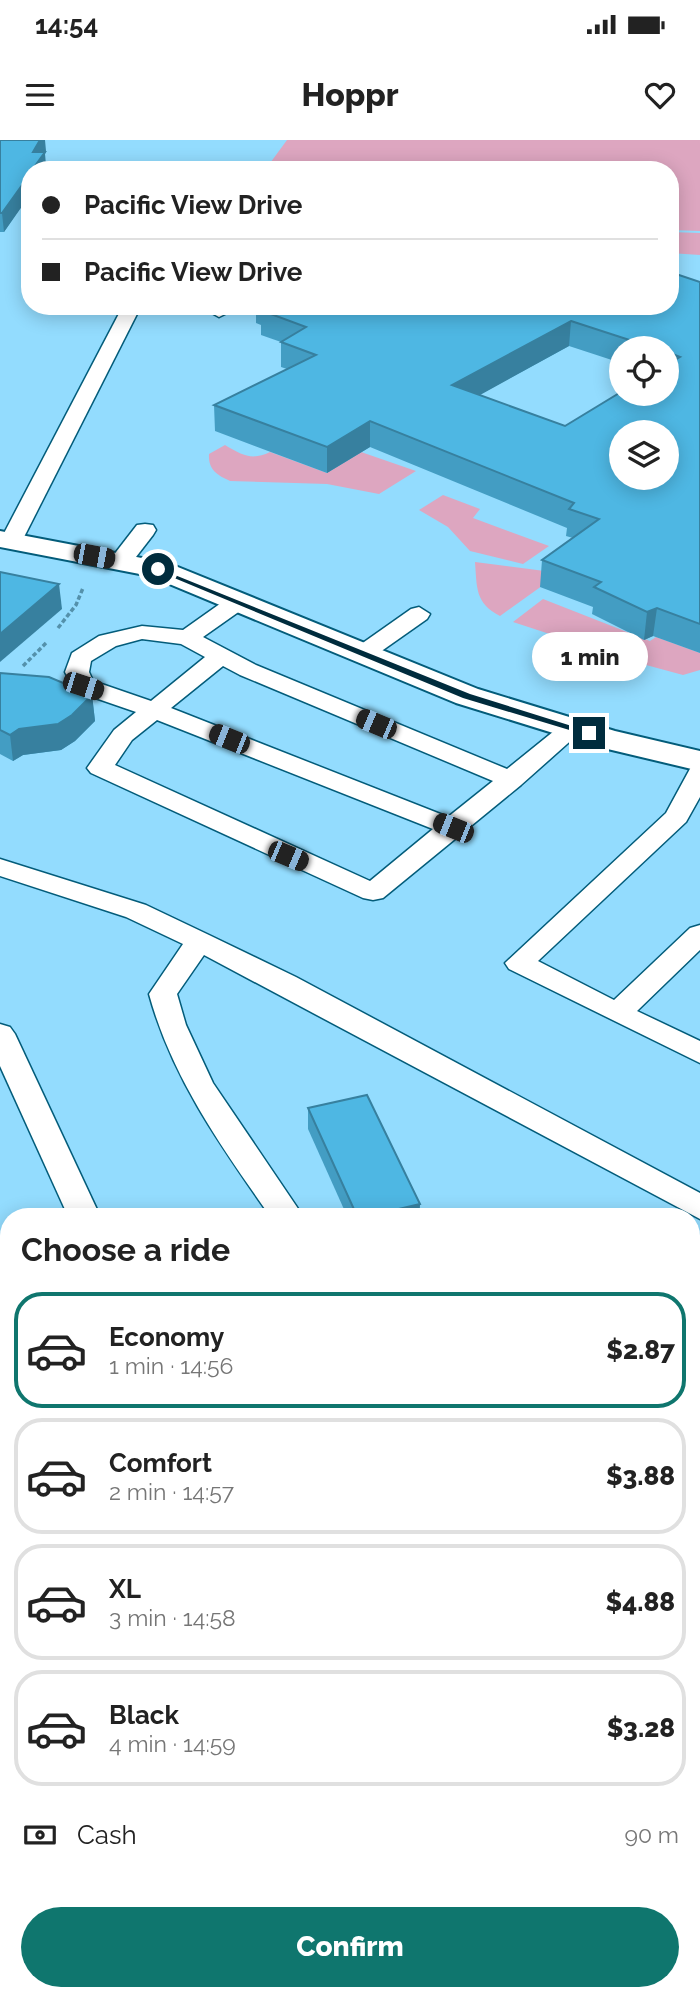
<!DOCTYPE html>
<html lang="en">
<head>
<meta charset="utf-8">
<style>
  :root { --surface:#fff; --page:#f6f6f6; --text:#222; --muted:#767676; --line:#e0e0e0; --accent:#0f766e }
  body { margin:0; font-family:Raleway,sans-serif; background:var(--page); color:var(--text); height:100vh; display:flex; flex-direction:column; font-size:26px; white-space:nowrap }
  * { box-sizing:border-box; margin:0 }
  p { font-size:23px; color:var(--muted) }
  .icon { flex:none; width:38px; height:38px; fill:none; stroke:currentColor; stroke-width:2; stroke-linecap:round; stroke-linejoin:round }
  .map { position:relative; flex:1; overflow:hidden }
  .drawer { position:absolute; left:0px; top:1068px; width:700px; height:793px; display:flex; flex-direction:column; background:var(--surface); border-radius:28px 28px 0 0; box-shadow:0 4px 18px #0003 }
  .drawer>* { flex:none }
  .banner { position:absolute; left:21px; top:21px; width:658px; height:154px; border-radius:28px; box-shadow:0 4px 18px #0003; display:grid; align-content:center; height:154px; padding:0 21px; background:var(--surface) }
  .controls { position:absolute; left:609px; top:196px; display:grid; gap:14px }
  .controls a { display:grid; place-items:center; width:70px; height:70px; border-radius:50%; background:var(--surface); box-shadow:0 4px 18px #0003; font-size:35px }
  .end { position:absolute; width:32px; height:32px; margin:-16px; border:9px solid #002c3d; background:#fff; box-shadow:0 0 0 4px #fff }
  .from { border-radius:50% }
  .bubble { position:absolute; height:49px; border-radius:24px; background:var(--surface); box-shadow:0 4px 18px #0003; font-size:23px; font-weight:800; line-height:49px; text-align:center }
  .car { position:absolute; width:21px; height:42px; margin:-21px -10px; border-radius:9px; box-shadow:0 0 5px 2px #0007; background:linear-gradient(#222 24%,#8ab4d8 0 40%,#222 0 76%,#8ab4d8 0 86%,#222 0) }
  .banner b { display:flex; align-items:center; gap:24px; height:66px; font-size:26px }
  .banner b+b { border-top:2px solid var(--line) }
  .banner i { width:18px; height:18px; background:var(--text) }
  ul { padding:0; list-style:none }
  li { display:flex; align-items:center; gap:21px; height:116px; margin:0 14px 10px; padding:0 7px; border:4px solid var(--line); border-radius:28px }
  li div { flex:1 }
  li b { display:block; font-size:26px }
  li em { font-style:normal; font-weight:800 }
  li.selected { border-color:var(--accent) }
  li>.icon { width:63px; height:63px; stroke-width:1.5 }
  h2 { padding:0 21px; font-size:32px; line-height:84px }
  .pay { display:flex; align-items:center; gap:18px; height:77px; padding:0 21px; font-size:26px }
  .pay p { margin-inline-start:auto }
  .primary-button { display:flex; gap:14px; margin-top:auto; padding:14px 21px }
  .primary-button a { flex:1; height:80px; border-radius:42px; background:var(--accent); color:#fff; font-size:28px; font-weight:800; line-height:80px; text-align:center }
  .status { display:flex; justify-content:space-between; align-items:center; height:49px; padding:0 35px; background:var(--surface); direction:ltr }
  .status svg { height:19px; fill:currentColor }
  header { display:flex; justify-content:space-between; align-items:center; height:91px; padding:0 21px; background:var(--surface); font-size:32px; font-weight:800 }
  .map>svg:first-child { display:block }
</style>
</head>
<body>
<div class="status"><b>14:54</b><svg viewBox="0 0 49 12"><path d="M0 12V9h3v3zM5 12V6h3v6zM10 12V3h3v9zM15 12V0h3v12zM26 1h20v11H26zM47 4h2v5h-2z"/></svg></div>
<header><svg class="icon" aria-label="menu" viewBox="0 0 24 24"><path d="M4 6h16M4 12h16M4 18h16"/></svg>Hoppr<svg class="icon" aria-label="heart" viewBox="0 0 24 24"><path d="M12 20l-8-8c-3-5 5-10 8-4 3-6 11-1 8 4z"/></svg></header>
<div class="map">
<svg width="700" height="1860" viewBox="0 0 700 1860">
  <rect width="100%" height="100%" fill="#93dcfe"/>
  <g fill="#dda6c0">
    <path d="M287,0h413v91l-30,-1v-60h-405z"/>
    <path d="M670,92l30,1v22l-30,-2z"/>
    <path d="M225,305c17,10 27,16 45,7l57,21 34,-21 55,19 -37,23 -52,-10 -97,-3c-13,-6 -22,-11 -21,-27z"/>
    <path d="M443,355l37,14 -7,9 76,28 -26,18 -53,-13 -22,-24 -29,-17z"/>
    <path d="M475,422l85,11 -60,43c-25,-13 -23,-28 -25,-54z"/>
    <path d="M543,459l107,42 6,-4 44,16v17l-17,5 -59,-16 4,-5 -14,-6 -8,4 -26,-7 3,-4 -13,-3 -2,2 -55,-18z"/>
  </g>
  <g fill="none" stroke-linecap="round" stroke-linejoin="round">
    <path fill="#008d6c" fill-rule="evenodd" d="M376,1852h25l4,8h-25z"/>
    <defs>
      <g id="service">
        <path d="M123,166h18l-118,233 -11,6 -8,-1 -3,-5z"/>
        <path d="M217,166h24l-22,11 -9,-5z"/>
        <path d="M145,384l8,1 3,5 -3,5 -24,31h-16l-3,-5 3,-5 24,-31z"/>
        <path d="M239,454l8,2 3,5 -3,5 -44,31 53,28 251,104 57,-46h18l3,5 -64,57 -138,113 -10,2 -10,-2 -272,-125 -4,-5 27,-38 22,-18 -61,-21 -10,-19 7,-19 27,-17 43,-10 41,4 48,-34zM142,499l39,5 24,13 -54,44 -58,-20 -4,-9 2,-11 25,-15zM223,526l17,9 253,106 -45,36 -277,-109zM157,580l276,109 -63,52 -255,-116 17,-25z"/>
        <path d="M419,467l11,7 -3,5 -54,38h-16l-4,-5 4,-5 54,-38z"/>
        <path d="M700,624v33l-14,25 -148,139 76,39 76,-72 10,-3v25l-63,61 63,30v22l-191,-94 -4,-6 161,-150 25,-46z"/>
        <path d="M0,719l146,46 63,30 87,42 404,216v26l-496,-264 -27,39 9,31 27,58 90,133h-33c-49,-70 -98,-138 -121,-222l34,-50 -57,-27 -126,-41z"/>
        <path d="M0,884l10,3 5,7 85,182h-32l-68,-150z"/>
        <path d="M700,1257v28l-9,3v-28z"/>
        <path d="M691,1297l9,3v30l-9,-3z"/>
        <path d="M469,1852h45l4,8h-46z"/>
      </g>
      <path id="minor" d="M0,391l168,32 310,126 137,42 85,20v20l-105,-25 -139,-43 -306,-127 -150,-29z"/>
    </defs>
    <use href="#service" stroke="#035c7a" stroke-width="3"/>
    <use href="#minor" stroke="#035c7a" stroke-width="4"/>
    <g stroke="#5491ab" stroke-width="3.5" stroke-dasharray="4.5 2.5" stroke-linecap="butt">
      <path d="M58,488l18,-23 7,-17"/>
      <path d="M23,526l23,-23"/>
    </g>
    <path stroke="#5491ab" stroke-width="5" stroke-dasharray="7 4.5" stroke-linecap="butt" d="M0,1543l9,-2"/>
    <use href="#service" fill="#fff" fill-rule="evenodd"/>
    <use href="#minor" fill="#fff" fill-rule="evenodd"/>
  </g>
  <g fill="#439dc3" fill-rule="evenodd">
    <path d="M0,0l46,11 -1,3 1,16 -42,62h-4z"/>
    <path d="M700,142v371l-47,-17 -9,4 -52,-26 1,-7 -53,-20 2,-27 31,-22 -7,-2 1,-8 -197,-81 -43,26 -112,-42 -1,-26 73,-36 -6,-2v-25l-20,-7v-10l-5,-2v-9l-16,-5v-3h430zM569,206l52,17v-15h46v46l-102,32 -86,-31z"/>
    <path d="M0,533l92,22 3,26 -20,20 -14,9 -38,5 -10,6 -13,-7z"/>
    <path d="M308,968l112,96 -1,12h-72l-39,-87z"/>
    <path d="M691,1370l9,2v461l-9,-3z"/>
  </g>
  <g fill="#37809f">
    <path d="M40,0h5l1,11 -1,3 1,16h-14l1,-18z"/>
    <path d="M30,34v21l-26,37 -2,-19z"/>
    <path d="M571,181l-2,25 -118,65 1,-26z"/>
    <path d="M370,281v26l-43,26v-26z"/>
    <path d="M59,444l3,25 -62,53v-28z"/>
    <path d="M657,468l-4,28 -9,4 3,-28z"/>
    <path d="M92,555l3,26 -20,20 -14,9 -38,5 -10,6 -3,-26 9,-6z"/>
    <path d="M420,1064l-1,12h-50z"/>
  </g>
  <g fill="#4eb7e3" stroke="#37809f" stroke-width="2" fill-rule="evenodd">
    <path d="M0,0h40l-7,12h12l-13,18h-2v4l-28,39h-2z"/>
    <path d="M670,132l30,10v342l-43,-16 -10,4 -53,-25 7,-5 -59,-22 57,-41 -30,-10 5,-6 -204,-82 -43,26 -113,-42 102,-50 -35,-13 25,-15 -46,-17 6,-4h404zM571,181l83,27h13v4l13,5 -13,7v30h-46v-2l-56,34 -113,-41zM621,292h46v46h-46z"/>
    <path d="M0,432l59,12 -59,50z"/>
    <path d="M0,533l49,4 43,18 -20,20 -14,9 -39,5 -9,6 -10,-5z"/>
    <path d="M367,955l53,109 -51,12h-12l-49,-108z"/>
    <path d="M691,1370l9,2v432l-9,-3z"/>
  </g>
  <path fill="#002c3d" d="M155,427l315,127 124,39 -8,2 -123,-37 -308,-128z"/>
</svg>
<div class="controls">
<a><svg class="icon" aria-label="locate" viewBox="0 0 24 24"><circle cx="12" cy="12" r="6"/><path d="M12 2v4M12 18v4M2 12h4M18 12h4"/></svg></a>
<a><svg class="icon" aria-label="layers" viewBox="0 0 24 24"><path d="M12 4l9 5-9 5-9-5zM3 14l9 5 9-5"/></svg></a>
</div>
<i class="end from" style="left:158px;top:429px"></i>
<i class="end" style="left:589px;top:593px"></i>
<div class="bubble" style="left:532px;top:492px;width:116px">1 min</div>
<i class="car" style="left:94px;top:416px;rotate:101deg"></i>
<i class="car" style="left:83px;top:546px;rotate:108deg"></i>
<i class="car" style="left:376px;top:584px;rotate:293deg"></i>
<i class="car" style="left:229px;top:599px;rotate:292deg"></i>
<i class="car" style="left:453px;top:688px;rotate:292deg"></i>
<i class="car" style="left:288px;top:716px;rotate:113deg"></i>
<div class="banner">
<b><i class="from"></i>Pacific View Drive</b>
<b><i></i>Pacific View Drive</b>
</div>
<section class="drawer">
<h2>Choose a ride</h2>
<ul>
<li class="selected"><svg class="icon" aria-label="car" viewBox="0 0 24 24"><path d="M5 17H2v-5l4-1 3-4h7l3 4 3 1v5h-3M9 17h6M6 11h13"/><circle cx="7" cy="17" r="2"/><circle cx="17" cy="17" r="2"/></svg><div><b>Economy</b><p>1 min · 14:56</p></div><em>$2.87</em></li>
<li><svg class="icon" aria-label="car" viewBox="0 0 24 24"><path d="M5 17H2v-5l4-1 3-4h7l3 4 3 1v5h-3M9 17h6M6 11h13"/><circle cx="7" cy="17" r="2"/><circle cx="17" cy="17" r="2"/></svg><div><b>Comfort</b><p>2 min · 14:57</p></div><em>$3.88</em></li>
<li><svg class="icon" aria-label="car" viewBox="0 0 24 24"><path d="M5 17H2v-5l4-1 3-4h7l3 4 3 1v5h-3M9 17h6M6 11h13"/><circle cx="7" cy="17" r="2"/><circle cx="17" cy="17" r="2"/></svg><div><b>XL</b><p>3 min · 14:58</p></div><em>$4.88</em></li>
<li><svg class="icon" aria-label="car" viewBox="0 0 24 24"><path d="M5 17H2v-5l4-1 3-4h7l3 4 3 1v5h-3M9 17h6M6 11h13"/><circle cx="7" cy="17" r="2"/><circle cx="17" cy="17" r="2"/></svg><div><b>Black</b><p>4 min · 14:59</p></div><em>$3.28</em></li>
</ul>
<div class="pay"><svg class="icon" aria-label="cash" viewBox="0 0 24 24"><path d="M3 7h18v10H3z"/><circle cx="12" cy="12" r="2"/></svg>Cash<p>90 m</p></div>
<div class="primary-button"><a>Confirm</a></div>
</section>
</div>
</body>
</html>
